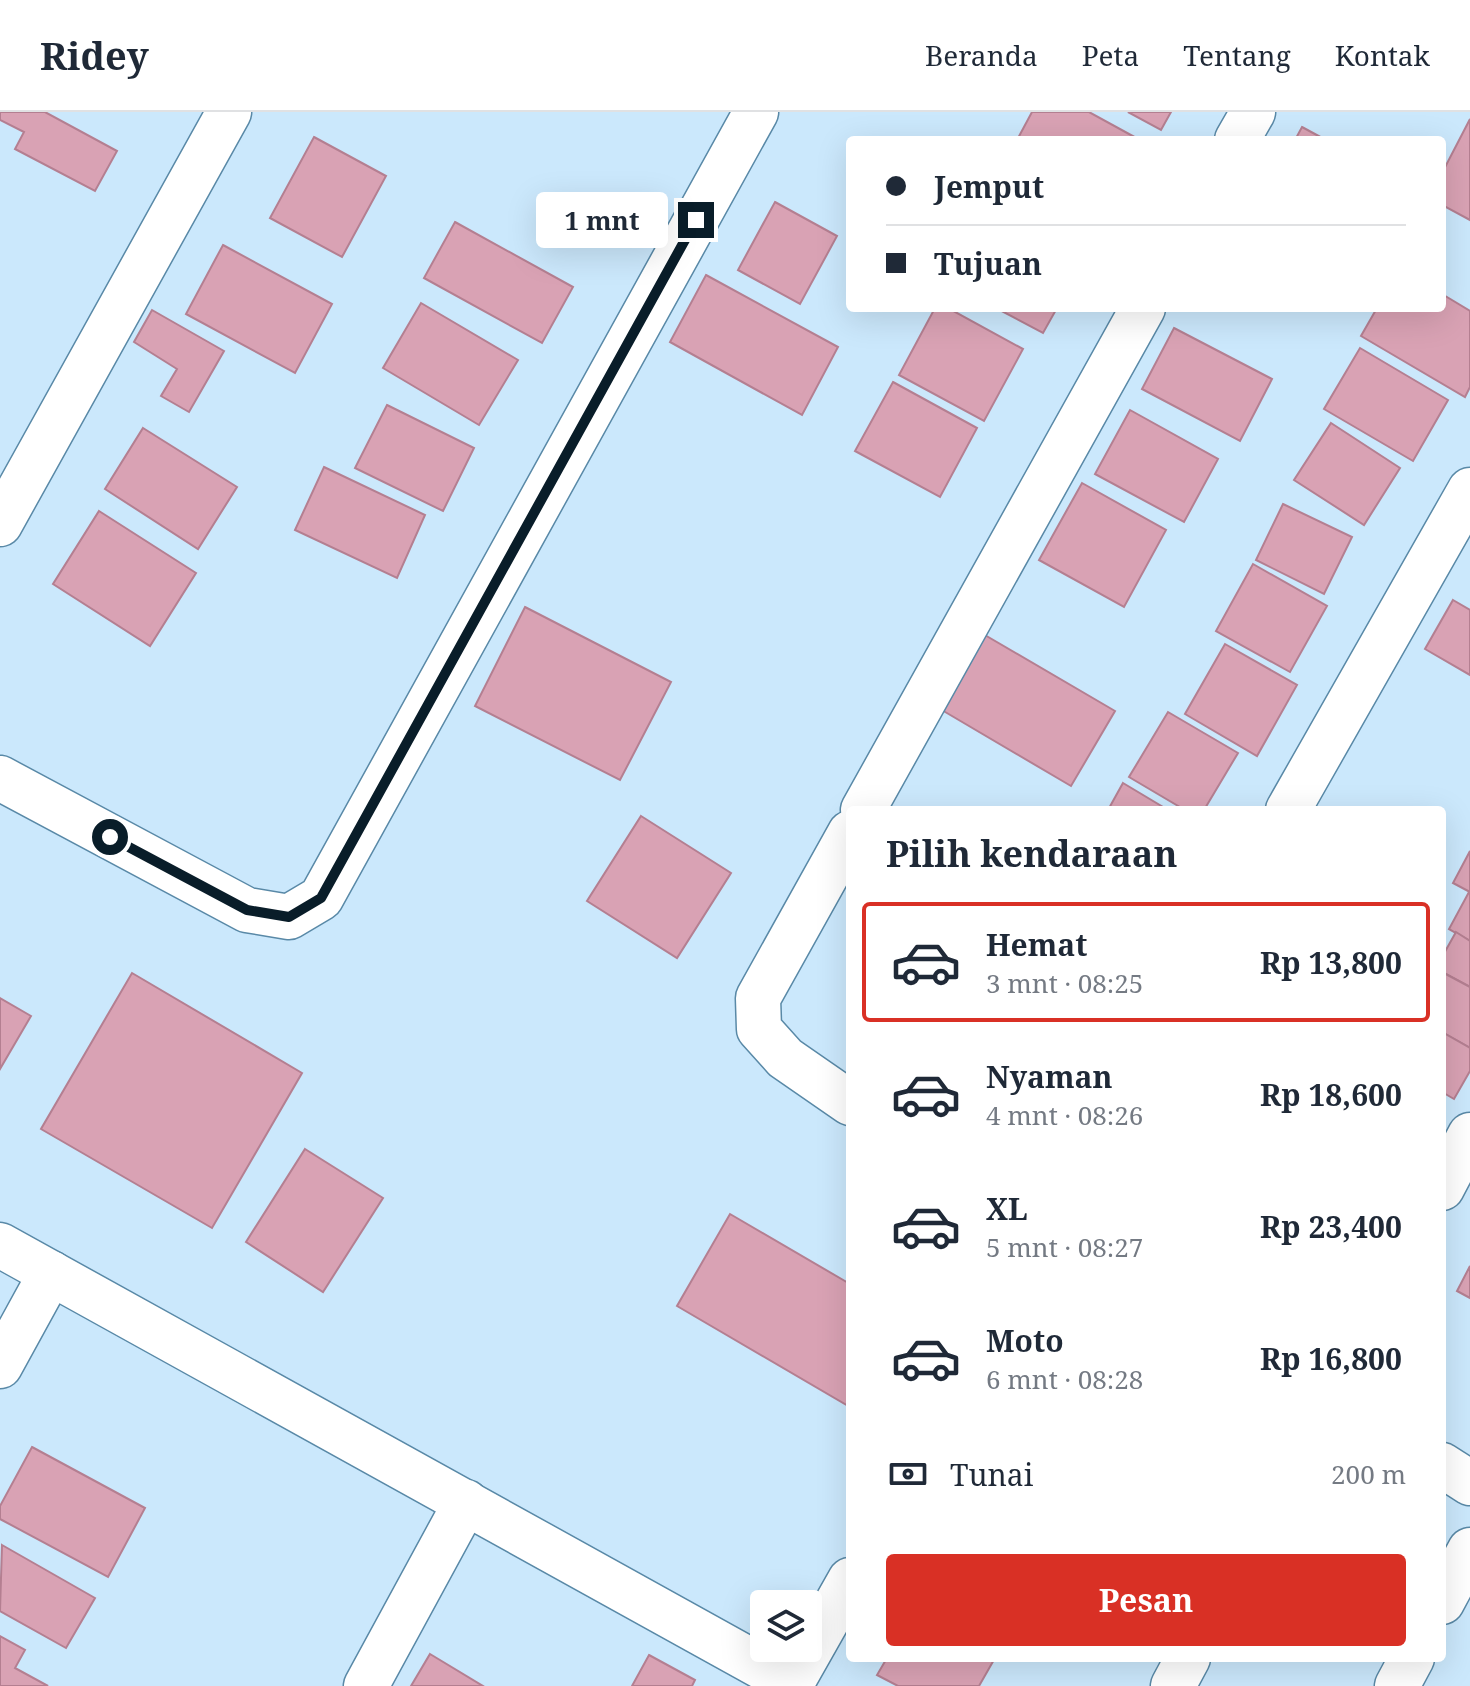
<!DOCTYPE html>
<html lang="id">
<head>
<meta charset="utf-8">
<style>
  :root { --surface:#fff; --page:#f2f2f3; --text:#1f2937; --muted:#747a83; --line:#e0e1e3; --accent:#d93025 }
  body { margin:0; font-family:"Noto Serif",serif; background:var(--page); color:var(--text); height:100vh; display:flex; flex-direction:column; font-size:30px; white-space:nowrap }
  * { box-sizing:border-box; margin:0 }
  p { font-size:26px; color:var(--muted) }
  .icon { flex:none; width:44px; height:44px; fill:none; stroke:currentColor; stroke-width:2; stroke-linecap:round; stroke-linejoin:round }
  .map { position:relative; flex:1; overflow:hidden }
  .sheet { position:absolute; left:846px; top:694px; width:600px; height:856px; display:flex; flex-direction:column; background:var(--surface); border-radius:8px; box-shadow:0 8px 32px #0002 }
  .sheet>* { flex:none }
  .banner { position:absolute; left:846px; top:24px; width:600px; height:176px; border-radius:8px; box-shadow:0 8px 32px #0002; display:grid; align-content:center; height:176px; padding:0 40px; background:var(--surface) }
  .fabs { position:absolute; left:750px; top:1478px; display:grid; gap:16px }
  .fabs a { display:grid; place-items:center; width:72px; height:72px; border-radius:8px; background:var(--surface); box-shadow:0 8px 32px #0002; font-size:40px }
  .end { position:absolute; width:36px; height:36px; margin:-18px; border:10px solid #091d29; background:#fff; box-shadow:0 0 0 4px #fff }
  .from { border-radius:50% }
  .bubble { position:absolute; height:56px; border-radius:8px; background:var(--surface); box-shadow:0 8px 32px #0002; font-size:26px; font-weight:700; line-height:56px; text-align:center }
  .banner b { display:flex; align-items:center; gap:28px; height:76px; font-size:30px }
  .banner b+b { border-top:2px solid var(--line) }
  .banner i { width:20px; height:20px; background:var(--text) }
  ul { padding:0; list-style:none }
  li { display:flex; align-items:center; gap:24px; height:120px; margin:0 16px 12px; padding:0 24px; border:4px solid transparent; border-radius:8px }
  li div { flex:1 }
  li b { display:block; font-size:30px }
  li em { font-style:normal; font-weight:700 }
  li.on { border-color:var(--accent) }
  li>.icon { width:72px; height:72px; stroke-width:1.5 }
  h2 { padding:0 40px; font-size:36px; line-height:96px }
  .pay { display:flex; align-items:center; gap:20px; height:88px; padding:0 40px; font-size:30px }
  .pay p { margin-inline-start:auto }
  .cta { display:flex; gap:16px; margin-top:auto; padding:16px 40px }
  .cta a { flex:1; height:92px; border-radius:8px; background:var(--accent); color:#fff; font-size:32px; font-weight:700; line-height:92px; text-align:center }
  header { display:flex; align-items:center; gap:48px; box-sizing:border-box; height:112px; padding:0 40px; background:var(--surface); border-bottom:2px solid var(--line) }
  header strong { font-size:38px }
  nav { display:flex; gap:44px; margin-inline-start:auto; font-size:28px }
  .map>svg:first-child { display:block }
</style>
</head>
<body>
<header>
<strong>Ridey</strong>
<nav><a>Beranda</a><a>Peta</a><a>Tentang</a><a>Kontak</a></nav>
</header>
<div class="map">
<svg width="1470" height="1574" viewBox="0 0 1470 1574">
  <rect width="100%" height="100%" fill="#cbe8fc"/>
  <g fill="#d9a2b4" stroke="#b47f91" stroke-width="2">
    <path d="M0,0h45l72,39 -22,40 -80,-42 9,-17 -24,-12z"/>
    <path d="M1032,0h57l51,28h-123z"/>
    <path d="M1128,0h43l-10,18z"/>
    <path d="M1470,7v101l-28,-15v-32z"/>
    <path d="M1302,15l24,13h-31z"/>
    <path d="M314,25l72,39 -44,81 -72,-39z"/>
    <path d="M775,90l62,34 -37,68 -62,-34z"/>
    <path d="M455,110l118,65 -31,56 -118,-65z"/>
    <path d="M223,133l109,59 -37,69 -109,-59z"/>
    <path d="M706,163l132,72 -36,68 -132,-73z"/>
    <path d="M1442,182l28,17v76l-5,10 -104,-61 16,-28h65z"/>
    <path d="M421,191l97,57 -39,65 -96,-57z"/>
    <path d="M935,196h13l75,41 -39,72 -85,-46z"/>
    <path d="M996,196h61l-14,25z"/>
    <path d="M152,198l72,41 -35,61 -28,-16 16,-27 -43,-27z"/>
    <path d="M1174,216l98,51 -32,62 -98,-52z"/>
    <path d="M1360,236l88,52 -35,61 -89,-52z"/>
    <path d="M893,270l84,46 -37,69 -85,-46z"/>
    <path d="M387,293l87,43 -31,63 -88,-43z"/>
    <path d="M1130,298l88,49 -34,63 -89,-48z"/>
    <path d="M1331,311l69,45 -36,57 -70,-45z"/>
    <path d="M143,316l94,59 -39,62 -93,-60z"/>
    <path d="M324,355l101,48 -28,63 -102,-48z"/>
    <path d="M1082,371l84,47 -42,77 -85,-47z"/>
    <path d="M1283,392l69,33 -28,57 -68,-34z"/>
    <path d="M99,399l97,62 -46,73 -97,-62z"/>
    <path d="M1253,452l74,42 -37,66 -74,-41z"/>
    <path d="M1453,488l17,10v65l-45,-26z"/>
    <path d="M525,495l146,75 -51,98 -145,-74z"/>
    <path d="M978,519l137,80 -44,75 -136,-80z"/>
    <path d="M1225,532l72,41 -40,71 -72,-42z"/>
    <path d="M1168,600l70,41 -34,57h-19l-56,-33z"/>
    <path d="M1123,671l45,27h-60z"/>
    <path d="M641,704l90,57 -54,85 -90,-57z"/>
    <path d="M1470,739v41l-17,-9z"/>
    <path d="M1469,780h1v49l-21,-12z"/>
    <path d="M1456,820l14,9v46l-28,-15v-15z"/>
    <path d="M1442,860l28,15v61l-28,-16z"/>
    <path d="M132,861l170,100 -90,155 -171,-99z"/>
    <path d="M0,886l31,18 -31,53z"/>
    <path d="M1442,920l28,16v23l-16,28 -12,-7z"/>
    <path d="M305,1037l78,49 -60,94 -77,-50z"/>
    <path d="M730,1102l120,70v123l-173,-101z"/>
    <path d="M1470,1154v32l-13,-7z"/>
    <path d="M32,1335l113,61 -37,69 -108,-58v-13z"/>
    <path d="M2,1433l93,53 -29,50 -66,-37z"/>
    <path d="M0,1524l25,14 -10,18 33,18h-48z"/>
    <path d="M430,1542l53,32h-72z"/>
    <path d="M649,1543l46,25 -3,6h-60z"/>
    <path d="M887,1546h108l-16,28h-81l-21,-11z"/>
  </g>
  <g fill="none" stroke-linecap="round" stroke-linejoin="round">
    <defs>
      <g id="minor">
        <path d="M1237,28l16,-28"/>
        <path d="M0,412l229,-412"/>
        <path d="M0,666l247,132 42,7 32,-19 435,-786"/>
        <path d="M863,698l280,-502"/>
        <path d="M1288,698l182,-320"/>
        <path d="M850,721l-92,165 1,31 26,29 65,45"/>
        <path d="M1442,1076l28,-53"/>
        <path d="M0,1133l791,438"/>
        <path d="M0,1254l51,-93"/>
        <path d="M1442,1353l28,18"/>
        <path d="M1442,1490l28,-52"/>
        <path d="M366,1574l100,-184"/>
        <path d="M790,1574l60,-106"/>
        <path d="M1173,1574l15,-28"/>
        <path d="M1397,1574l15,-28"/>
      </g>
    </defs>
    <use href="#minor" stroke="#5989a7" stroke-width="47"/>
    <use href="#minor" stroke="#fff" stroke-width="44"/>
  </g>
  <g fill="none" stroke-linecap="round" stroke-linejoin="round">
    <path stroke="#091d29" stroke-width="10" d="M110,725l137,73 42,7 32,-19 375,-678"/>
  </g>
</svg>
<div class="fabs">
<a><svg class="icon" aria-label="layers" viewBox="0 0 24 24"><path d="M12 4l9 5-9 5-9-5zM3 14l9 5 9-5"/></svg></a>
</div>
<i class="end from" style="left:110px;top:725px"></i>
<i class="end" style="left:696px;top:108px"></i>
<div class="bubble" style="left:536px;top:80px;width:132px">1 mnt</div>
<div class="banner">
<b><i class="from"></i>Jemput</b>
<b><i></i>Tujuan</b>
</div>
<section class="sheet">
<h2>Pilih kendaraan</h2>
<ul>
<li class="on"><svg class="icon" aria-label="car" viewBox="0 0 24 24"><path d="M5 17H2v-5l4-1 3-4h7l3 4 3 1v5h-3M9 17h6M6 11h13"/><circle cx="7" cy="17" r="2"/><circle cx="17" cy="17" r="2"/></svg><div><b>Hemat</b><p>3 mnt · 08:25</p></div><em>Rp 13,800</em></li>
<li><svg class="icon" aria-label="car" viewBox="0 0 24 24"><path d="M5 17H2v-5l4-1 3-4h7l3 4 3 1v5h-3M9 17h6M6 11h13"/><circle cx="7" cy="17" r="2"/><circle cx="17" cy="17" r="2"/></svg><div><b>Nyaman</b><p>4 mnt · 08:26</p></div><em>Rp 18,600</em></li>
<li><svg class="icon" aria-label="car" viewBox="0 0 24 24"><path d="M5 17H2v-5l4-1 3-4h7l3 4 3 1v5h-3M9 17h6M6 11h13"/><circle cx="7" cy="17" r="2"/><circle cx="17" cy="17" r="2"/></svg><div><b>XL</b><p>5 mnt · 08:27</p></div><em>Rp 23,400</em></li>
<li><svg class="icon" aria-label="car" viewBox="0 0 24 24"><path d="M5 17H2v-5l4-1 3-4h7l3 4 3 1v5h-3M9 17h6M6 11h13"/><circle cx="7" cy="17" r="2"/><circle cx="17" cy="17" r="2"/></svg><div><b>Moto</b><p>6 mnt · 08:28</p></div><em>Rp 16,800</em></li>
</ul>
<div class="pay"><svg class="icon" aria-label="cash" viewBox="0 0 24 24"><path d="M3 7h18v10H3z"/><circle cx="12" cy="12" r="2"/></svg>Tunai<p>200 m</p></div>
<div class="cta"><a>Pesan</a></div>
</section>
</div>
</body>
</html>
